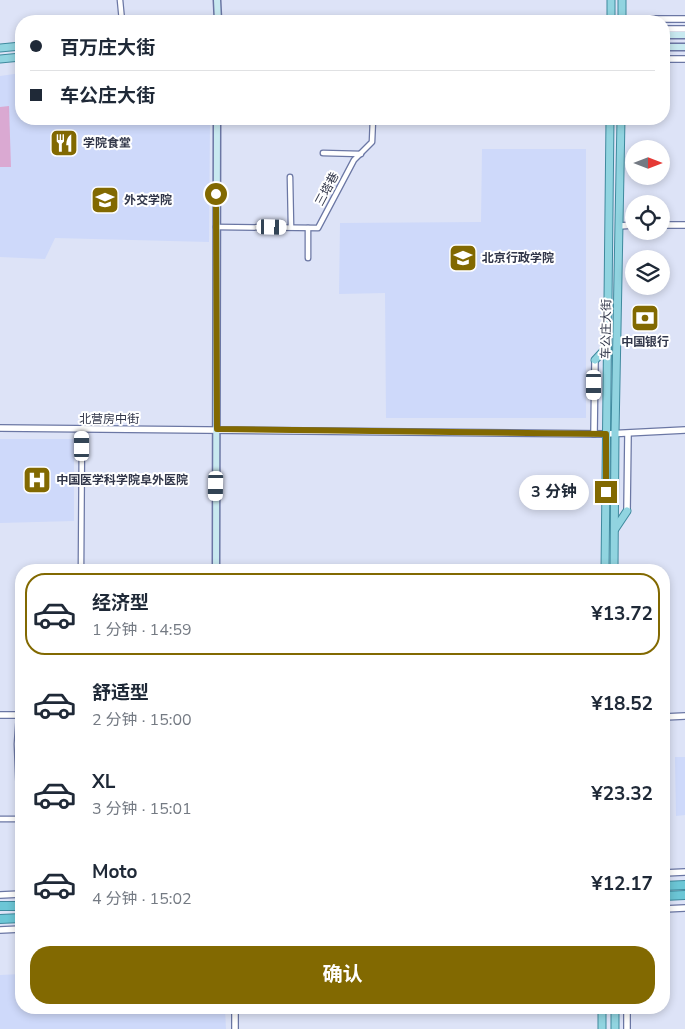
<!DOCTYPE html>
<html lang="zh">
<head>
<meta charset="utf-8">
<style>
  :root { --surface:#fff; --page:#f2f2f3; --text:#1f2937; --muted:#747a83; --line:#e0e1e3; --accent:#826901 }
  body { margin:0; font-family:"Nunito Sans","Noto Sans SC",sans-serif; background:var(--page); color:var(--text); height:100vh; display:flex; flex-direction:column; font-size:19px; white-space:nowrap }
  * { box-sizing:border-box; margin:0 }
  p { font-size:16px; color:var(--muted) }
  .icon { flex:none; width:28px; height:28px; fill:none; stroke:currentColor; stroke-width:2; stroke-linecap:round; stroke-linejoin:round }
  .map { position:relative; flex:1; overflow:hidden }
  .drawer { position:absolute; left:15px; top:564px; width:655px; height:450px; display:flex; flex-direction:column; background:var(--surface); border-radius:20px; box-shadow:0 2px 8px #0003 }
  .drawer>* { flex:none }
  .hud { position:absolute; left:15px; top:15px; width:655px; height:110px; border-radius:20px; box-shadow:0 2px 8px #0003; display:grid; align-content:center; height:110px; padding:0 15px; background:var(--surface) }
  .needle { width:32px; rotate:90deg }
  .buttons { position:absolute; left:625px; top:140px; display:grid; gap:10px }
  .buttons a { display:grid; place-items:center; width:45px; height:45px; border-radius:50%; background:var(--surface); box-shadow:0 2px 8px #0003; font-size:25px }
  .end { position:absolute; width:22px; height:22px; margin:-11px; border:6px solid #826901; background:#fff; box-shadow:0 0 0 2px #fff }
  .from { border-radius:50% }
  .bubble { position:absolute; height:35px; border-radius:18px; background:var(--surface); box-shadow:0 2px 8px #0003; font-size:16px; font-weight:700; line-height:35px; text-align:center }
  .car { position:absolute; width:15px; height:30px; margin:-15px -8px; border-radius:6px; box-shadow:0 0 4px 1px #0007; background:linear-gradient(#fff 24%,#345 0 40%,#fff 0 76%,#345 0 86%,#fff 0) }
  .hud b { display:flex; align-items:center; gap:18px; height:48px; font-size:19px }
  .hud b+b { border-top:1px solid var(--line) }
  .hud i { width:12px; height:12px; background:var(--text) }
  ul { padding:9px 0 0; list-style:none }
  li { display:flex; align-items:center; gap:15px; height:82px; margin:0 10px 8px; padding:0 5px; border:2px solid transparent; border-radius:20px }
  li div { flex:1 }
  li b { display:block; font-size:19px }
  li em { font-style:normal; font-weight:700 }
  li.active { border-color:var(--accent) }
  li>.icon { width:45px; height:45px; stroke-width:1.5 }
  .cta { display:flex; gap:10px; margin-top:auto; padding:10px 15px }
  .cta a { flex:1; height:58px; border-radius:20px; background:var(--accent); color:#fff; font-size:20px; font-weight:700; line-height:58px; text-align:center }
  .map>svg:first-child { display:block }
</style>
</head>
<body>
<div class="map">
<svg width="685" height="1029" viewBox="0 0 685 1029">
  <rect width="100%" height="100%" fill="#dde3f7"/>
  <g fill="#ced9fa">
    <path d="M21,73v46h189l-1,123 -154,-4 -10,21 -45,-2v-181z"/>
    <path d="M482,149h104v269h-200l-1,-125 -46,1 1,-71 141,-1z"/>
    <path d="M0,439h74v82l-74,2z"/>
    <path d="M675,757h10v58l-9,1z"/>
    <path d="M21,974v34h204l1,21h-226v-54z"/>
  </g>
  <path fill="#daa9d2" d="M9,106l2,61h-11v-60z"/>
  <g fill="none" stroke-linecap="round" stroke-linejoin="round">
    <defs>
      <g id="minor">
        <path d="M120,0l2,21"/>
        <path d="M323,153l38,1"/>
        <path d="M290,177l1,50"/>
        <path d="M216,227l102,1 36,-68 18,-18 1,-23"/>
        <path d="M308,228v30"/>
        <path d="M81,570l1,-142"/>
        <path d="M19,715l-2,29 3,75"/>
        <path d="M0,819h21"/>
      </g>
      <g id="tertiary">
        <path d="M620,21l2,-2h63"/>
        <path d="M664,29h21"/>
        <path d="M664,59h21"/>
        <path d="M661,225h24"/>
        <path d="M619,226l15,-1"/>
        <path d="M0,428l606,6 79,-4"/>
        <path d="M594,434l1,-74"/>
        <path d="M627,511l1,-77"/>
        <path d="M0,715h21"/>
        <path d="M664,717l21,-1"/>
        <path d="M664,873l21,-1"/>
        <path d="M0,895l21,-1"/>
        <path d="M664,909l21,-1"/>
        <path d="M0,930l21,-1"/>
        <path d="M235,1008v21"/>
        <path d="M627,1029v-21"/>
      </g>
      <g id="secondary">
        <path d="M217,0l1,21"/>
        <path d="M664,35h21"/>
        <path d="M664,47h21"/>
        <path d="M216,570l1,-451"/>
      </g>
      <g id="primary">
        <path d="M622,0v21"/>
        <path d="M611,21v-21"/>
        <path d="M0,48l21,-2"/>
        <path d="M0,59l21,-2"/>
        <path d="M595,360l12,-13"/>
        <path d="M615,529l12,-18"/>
        <path d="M605,570l5,-451"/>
        <path d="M614,570l1,-136 6,-315"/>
        <path d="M602,1029v-21"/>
        <path d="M615,1029v-21"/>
      </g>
      <g id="trunk">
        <path d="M664,886l21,-1"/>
        <path d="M664,896l21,-1"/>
        <path d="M0,906h21"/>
        <path d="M0,919l21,-1"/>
      </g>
    </defs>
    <use href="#minor" stroke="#6b77a4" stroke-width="7"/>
    <use href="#tertiary" stroke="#6b77a4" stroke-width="8"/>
    <use href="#secondary" stroke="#6b77a4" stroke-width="9"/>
    <use href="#primary" stroke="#3f8a9e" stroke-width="9"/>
    <use href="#trunk" stroke="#3f8a9e" stroke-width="10"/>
    <use href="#minor" stroke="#fff" stroke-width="4.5"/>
    <use href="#tertiary" stroke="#fff" stroke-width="5.5"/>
    <use href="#secondary" stroke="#c8e9f0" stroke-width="6"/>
    <use href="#primary" stroke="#91d4e0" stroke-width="7"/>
    <use href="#trunk" stroke="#6cc6d6" stroke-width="8"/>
  </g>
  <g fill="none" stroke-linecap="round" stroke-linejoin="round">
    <path stroke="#826901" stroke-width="6" d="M216,194l1,235 389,5v58"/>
  </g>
  <defs>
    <symbol id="restaurant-square" viewBox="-11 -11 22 22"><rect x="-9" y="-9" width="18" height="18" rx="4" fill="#826901" stroke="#fff"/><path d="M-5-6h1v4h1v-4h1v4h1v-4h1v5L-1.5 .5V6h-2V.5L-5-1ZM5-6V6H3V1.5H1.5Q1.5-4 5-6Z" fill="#fff"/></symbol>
    <symbol id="university-square" viewBox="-11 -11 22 22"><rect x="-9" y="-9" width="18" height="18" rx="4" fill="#826901" stroke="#fff"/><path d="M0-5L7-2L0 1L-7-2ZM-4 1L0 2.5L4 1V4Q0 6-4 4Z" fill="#fff"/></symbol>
    <symbol id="bank-square" viewBox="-11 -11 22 22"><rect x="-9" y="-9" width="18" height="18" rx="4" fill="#826901" stroke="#fff"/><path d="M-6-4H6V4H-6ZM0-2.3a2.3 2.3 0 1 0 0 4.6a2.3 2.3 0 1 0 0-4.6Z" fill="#fff"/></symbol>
    <symbol id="hospital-square" viewBox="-11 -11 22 22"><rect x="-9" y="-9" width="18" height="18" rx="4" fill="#826901" stroke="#fff"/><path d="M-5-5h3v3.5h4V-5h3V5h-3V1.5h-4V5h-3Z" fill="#fff"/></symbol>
  </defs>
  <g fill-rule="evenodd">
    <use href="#restaurant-square" x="48" y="127" width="32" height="32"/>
    <use href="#university-square" x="89" y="184" width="32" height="32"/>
    <use href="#university-square" x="447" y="242" width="32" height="32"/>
    <use href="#bank-square" x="629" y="302" width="32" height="32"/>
    <use href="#hospital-square" x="21" y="464" width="32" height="32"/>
  </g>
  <g text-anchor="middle" stroke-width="4" stroke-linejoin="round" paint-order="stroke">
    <g font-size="12" font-weight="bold" fill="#313649" stroke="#fff" text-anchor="start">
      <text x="83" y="147">学院食堂</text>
      <text x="124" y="204">外交学院</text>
      <text x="482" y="262">北京行政学院</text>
      <text x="645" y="346" text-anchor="middle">中国银行</text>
      <text x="56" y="484">中国医学科学院阜外医院</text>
    </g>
    <g font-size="12" fill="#313649" stroke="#fff">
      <text transform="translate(327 189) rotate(-62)" y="4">三塔巷</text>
      <text transform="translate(606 329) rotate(-89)" y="4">车公庄大街</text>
      <text x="109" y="423">北营房中街</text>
    </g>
  </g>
</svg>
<div class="buttons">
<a><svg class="needle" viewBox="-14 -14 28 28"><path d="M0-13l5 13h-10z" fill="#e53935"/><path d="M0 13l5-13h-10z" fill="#747a83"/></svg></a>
<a><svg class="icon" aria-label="locate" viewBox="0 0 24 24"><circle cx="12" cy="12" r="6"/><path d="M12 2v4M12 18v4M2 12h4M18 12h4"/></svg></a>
<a><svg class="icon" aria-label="layers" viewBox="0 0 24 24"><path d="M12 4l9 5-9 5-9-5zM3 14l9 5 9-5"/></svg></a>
</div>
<i class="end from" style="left:216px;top:194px"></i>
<i class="end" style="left:606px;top:492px"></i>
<div class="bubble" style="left:519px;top:475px;width:70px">3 分钟</div>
<i class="car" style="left:272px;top:227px;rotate:91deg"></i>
<i class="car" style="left:594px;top:385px;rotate:180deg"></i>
<i class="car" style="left:82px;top:446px;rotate:0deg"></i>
<i class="car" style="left:216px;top:486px;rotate:181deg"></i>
<div class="hud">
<b><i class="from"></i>百万庄大街</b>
<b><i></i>车公庄大街</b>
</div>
<section class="drawer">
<ul>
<li class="active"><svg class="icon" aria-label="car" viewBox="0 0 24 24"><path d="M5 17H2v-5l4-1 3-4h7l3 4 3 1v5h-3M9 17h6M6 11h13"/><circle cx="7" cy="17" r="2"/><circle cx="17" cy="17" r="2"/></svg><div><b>经济型</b><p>1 分钟 · 14:59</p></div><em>¥13.72</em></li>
<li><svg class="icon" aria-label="car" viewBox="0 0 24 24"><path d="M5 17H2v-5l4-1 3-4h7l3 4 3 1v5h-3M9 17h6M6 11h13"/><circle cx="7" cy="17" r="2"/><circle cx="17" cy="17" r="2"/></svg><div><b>舒适型</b><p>2 分钟 · 15:00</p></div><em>¥18.52</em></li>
<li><svg class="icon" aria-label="car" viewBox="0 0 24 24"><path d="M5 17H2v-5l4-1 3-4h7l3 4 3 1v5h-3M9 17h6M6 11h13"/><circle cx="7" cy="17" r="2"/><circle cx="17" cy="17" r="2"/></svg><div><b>XL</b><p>3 分钟 · 15:01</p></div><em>¥23.32</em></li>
<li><svg class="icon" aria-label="car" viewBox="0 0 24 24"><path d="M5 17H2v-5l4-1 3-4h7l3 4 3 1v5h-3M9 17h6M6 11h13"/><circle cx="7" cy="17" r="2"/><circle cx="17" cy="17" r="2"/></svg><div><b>Moto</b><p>4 分钟 · 15:02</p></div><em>¥12.17</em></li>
</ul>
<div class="cta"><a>确认</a></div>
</section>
</div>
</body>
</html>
